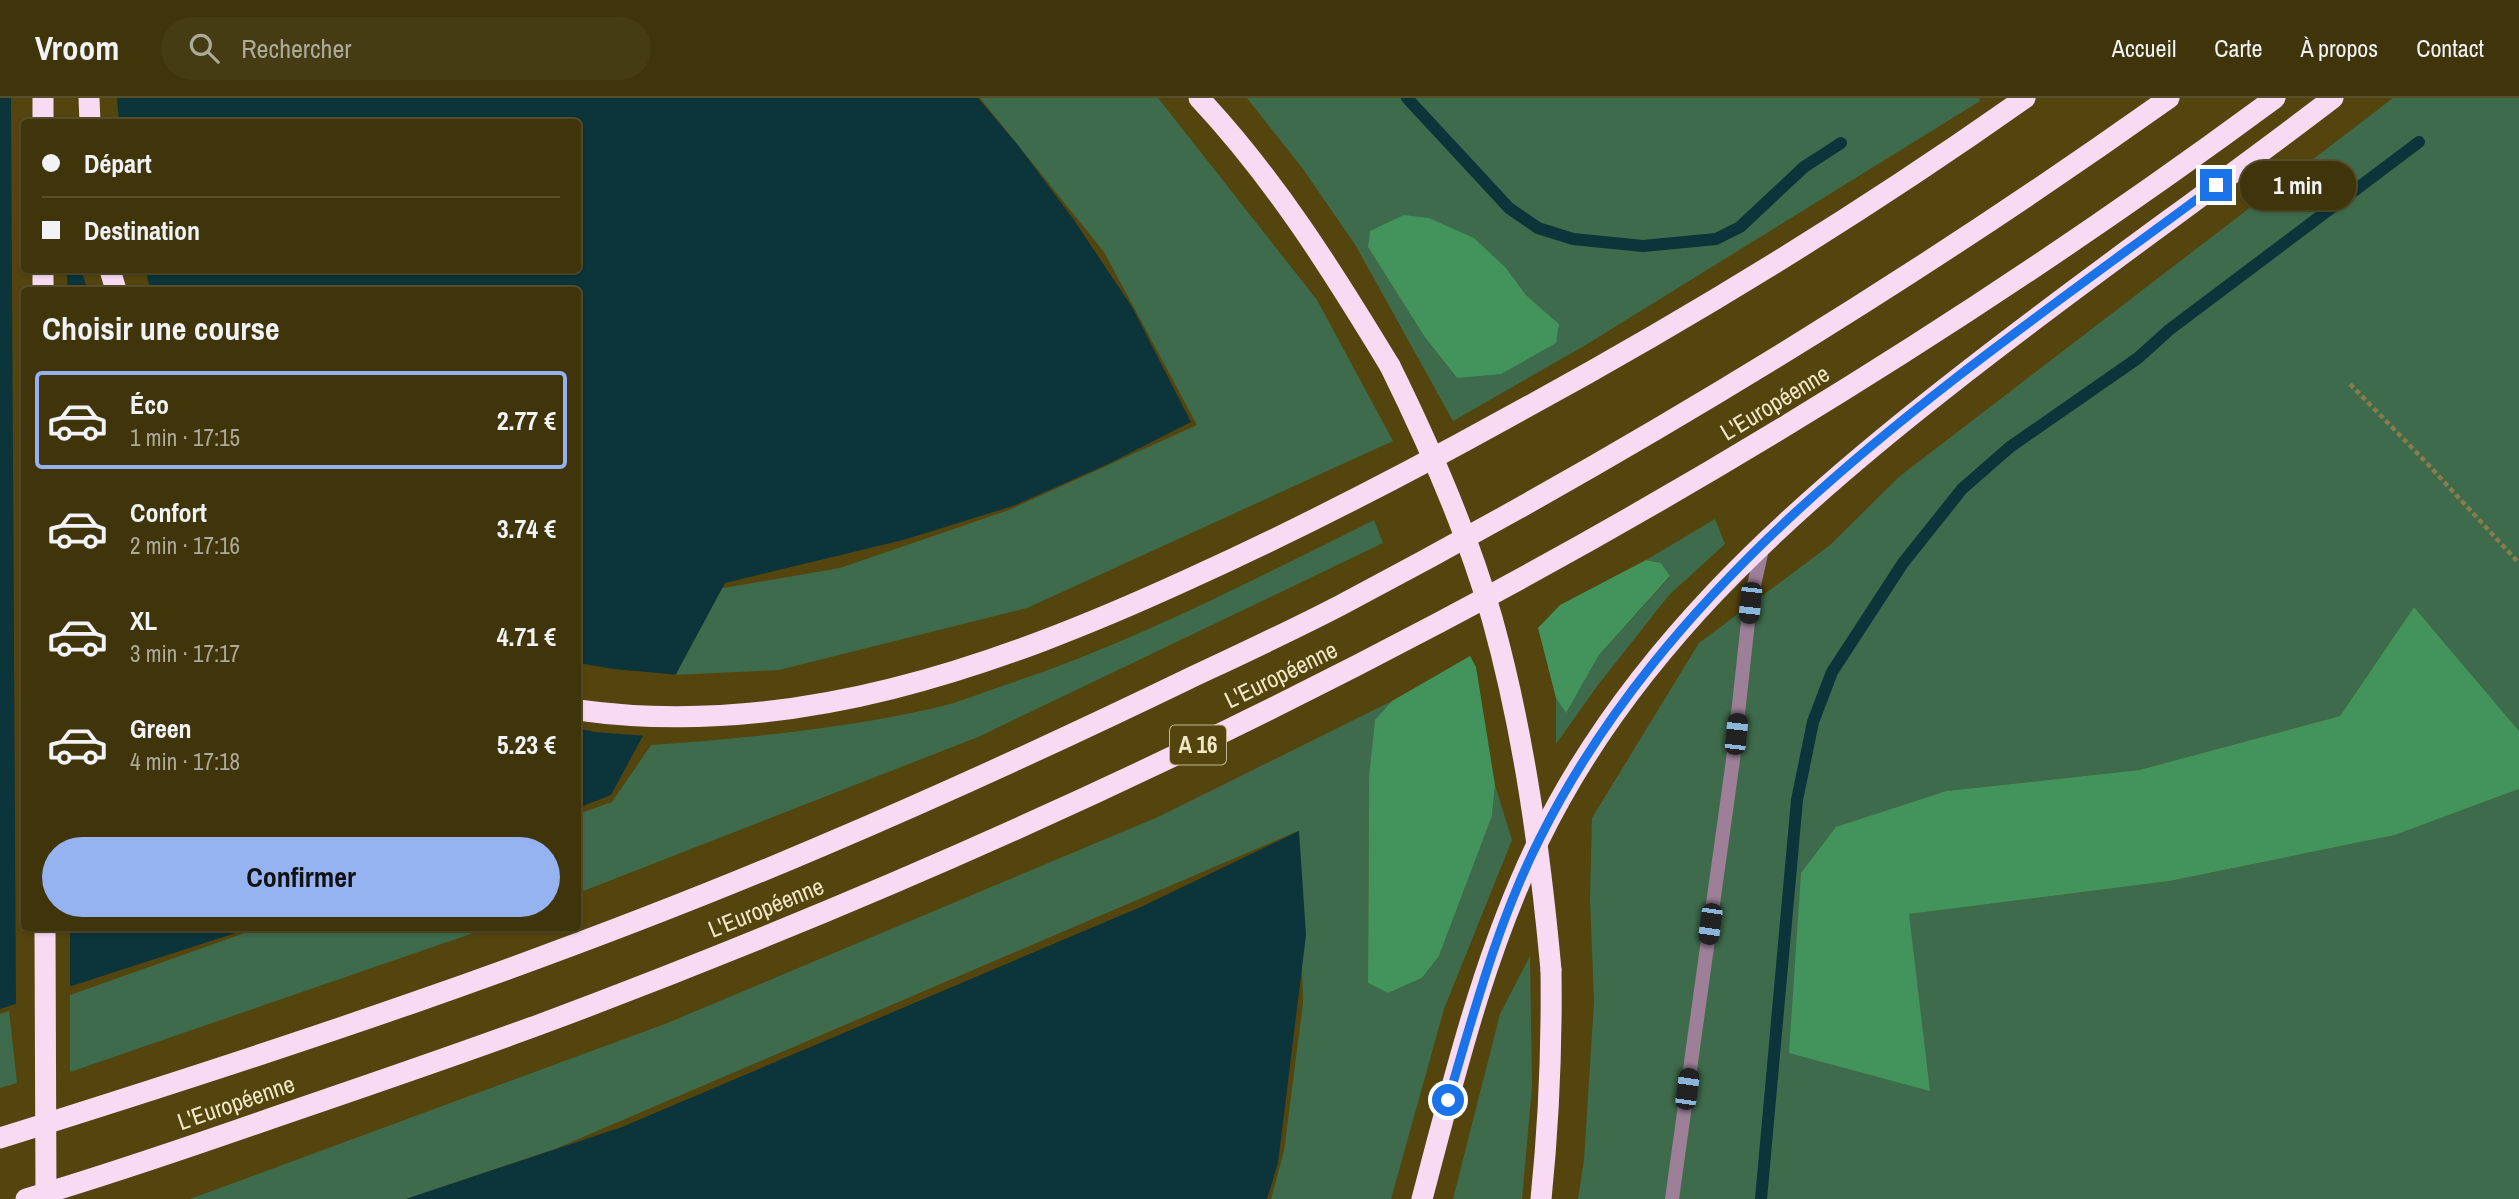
<!DOCTYPE html>
<html lang="fr">
<head>
<meta charset="utf-8">
<style>
  :root { --surface:#3f340a; --page:#463c13; --text:#f1f3f6; --muted:#adaa9c; --line:#584f2b; --accent:#95b2f1 }
  body { margin:0; font-family:"Archivo Narrow",sans-serif; background:var(--page); color:var(--text); height:100vh; display:flex; flex-direction:column; font-size:26px; white-space:nowrap }
  * { box-sizing:border-box; margin:0 }
  p { font-size:23px; color:var(--muted) }
  .icon { flex:none; width:38px; height:38px; fill:none; stroke:currentColor; stroke-width:2; stroke-linecap:round; stroke-linejoin:round }
  .map { position:relative; flex:1; overflow:hidden }
  .sheet { position:absolute; left:21px; top:189px; width:560px; height:644px; display:flex; flex-direction:column; background:var(--surface); border-radius:7px; box-shadow:0 2px 5px #0004,0 0 0 2px var(--line) }
  .sheet>* { flex:none }
  .top-card { position:absolute; left:21px; top:21px; width:560px; height:154px; border-radius:7px; box-shadow:0 2px 5px #0004,0 0 0 2px var(--line); display:grid; align-content:center; height:154px; padding:0 21px; background:var(--surface) }
  .end { position:absolute; width:32px; height:32px; margin:-16px; border:9px solid #1a73e8; background:#fff; box-shadow:0 0 0 4px #fff }
  .from { border-radius:50% }
  .bubble { position:absolute; height:49px; border-radius:24px; background:var(--surface); box-shadow:0 2px 5px #0004,0 0 0 2px var(--line); font-size:23px; font-weight:700; line-height:49px; text-align:center }
  .car { position:absolute; width:21px; height:42px; margin:-21px -10px; border-radius:9px; box-shadow:0 0 5px 2px #0007; background:linear-gradient(#222 24%,#8ab4d8 0 40%,#222 0 76%,#8ab4d8 0 86%,#222 0) }
  .top-card b { display:flex; align-items:center; gap:24px; height:66px; font-size:26px }
  .top-card b+b { border-top:2px solid var(--line) }
  .top-card i { width:18px; height:18px; background:var(--text) }
  ul { padding:0; list-style:none }
  li { display:flex; align-items:center; gap:21px; height:98px; margin:0 14px 10px; padding:0 7px; border:4px solid transparent; border-radius:7px }
  li div { flex:1 }
  li b { display:block; font-size:26px }
  li em { font-style:normal; font-weight:700 }
  li.on { border-color:var(--accent) }
  li>.icon { width:63px; height:63px; stroke-width:1.5 }
  h2 { padding:0 21px; font-size:32px; line-height:84px }
  .primary-button { display:flex; gap:14px; margin-top:auto; padding:14px 21px }
  .primary-button a { flex:1; height:80px; border-radius:42px; background:var(--accent); color:#111; font-size:28px; font-weight:700; line-height:80px; text-align:center }
  header { display:flex; align-items:center; gap:42px; box-sizing:border-box; height:98px; padding:0 35px; background:var(--surface); border-bottom:2px solid var(--line) }
  header strong { font-size:33px }
  nav { display:flex; gap:38px; margin-inline-start:auto; font-size:24px }
  .search { width:490px; height:63px; background:var(--page); display:flex; align-items:center; gap:18px; box-sizing:border-box; padding:0 24px; border-radius:38px; color:var(--muted); font-size:26px }
  .map>svg:first-child { display:block }
</style>
</head>
<body>
<header>
<strong>Vroom</strong>
<div class="search"><svg class="icon" aria-label="search" viewBox="0 0 24 24"><circle cx="10" cy="10" r="6"/><path d="M15 15l6 6"/></svg>Rechercher</div>
<nav><a>Accueil</a><a>Carte</a><a>À propos</a><a>Contact</a></nav>
</header>
<div class="map">
<svg width="2519" height="1101" viewBox="0 0 2519 1101">
  <rect width="100%" height="100%" fill="#54450e"/>
  <g fill="#3e6b4b" fill-rule="evenodd">
    <path d="M980,0h178l159,202 76,141 -366,167 -248,62 -105,5 38,-85 128,-22 169,-58 188,-85 -93,-173z"/>
    <path d="M1247,0h732l1,3 -396,245 -131,75 -97,-175 -53,-77zM1368,149l138,21 20,27 33,29 -102,54 -33,-42z"/>
    <path d="M2393,0h126v633l-105,-124 -74,109 -201,54 -193,21 -52,17 36,283 -22,-177 262,-33 225,-46 124,-46v410h-941l6,-39 10,-158 -4,-103 2,-81 107,-175 131,-98 70,-69z"/>
    <path d="M1715,421l10,25 -56,51 -71,90 -42,59v-46l10,14 33,-57 71,-78 -9,-14 -15,-3z"/>
    <path d="M1374,422l9,23 -405,194 -400,156v-79l34,-12 39,-57c95,-7 191,-16 284,-37 26,-6 51,-17 76,-25 126,-42 244,-104 363,-163z"/>
    <path d="M1392,603l-17,20 -6,54 -1,208 20,10 34,-15 17,-22 53,-140 3,-31 17,55 -68,169 -53,190h-120l13,-48 19,-148 -5,-172 -743,318 -149,50h-216l475,-175 493,-207z"/>
    <path d="M259,830h229l-418,144v-77z"/>
    <path d="M1530,858l2,131 -10,112h-69l47,-185z"/>
    <path d="M9,913l8,72 -17,5v-74z"/>
  </g>
  <g fill="#43935d">
    <path d="M1404,117l25,3 45,20 32,30 20,27 33,29 -3,19 -55,31 -44,4 -33,-42 -56,-89 2,-16z"/>
    <path d="M1646,462l15,3 9,13 -71,79 -33,58 -10,-15 -18,-70 22,-23z"/>
    <path d="M2414,509l105,124v58l-124,46 -225,46 -261,33 21,177 -141,-38 12,-180 35,-46 110,-36 193,-21 201,-54z"/>
    <path d="M1470,558l6,11 19,118 -3,31 -53,140 -17,22 -34,15 -20,-10 1,-208 6,-55 17,-19z"/>
  </g>
  <g fill="#0b343b" fill-rule="evenodd">
    <path d="M0,0h978l39,46 57,76 58,87 59,115 -83,42 -95,42 -110,34 -178,43 -114,212 -33,13v-518h-554v638h227l-251,81zM24,24h554v148h-554z"/>
    <path d="M1299,733l7,104 -28,228 -11,36h-861l216,-72 521,-221z"/>
  </g>
  <g fill="#54450e">
    <path d="M11,0h106l2,24h-95v148h43v20h-43v638h46v62l-54,18z"/>
    <path d="M81,172h65l4,20h-62z"/>
    <path d="M578,565l36,6 66,6 -33,61 -53,-4 -16,-4z"/>
  </g>
  <g fill="none" stroke-linecap="round" stroke-linejoin="round">
    <g stroke="#0b343b" stroke-width="12">
      <path d="M1407,0l102,110 29,20 35,11 70,7 73,-7 24,-12 64,-60 37,-24"/>
      <path d="M1761,1101l36,-399 16,-78 19,-50 71,-109 59,-74 48,-42 128,-89 31,-28 250,-188"/>
    </g>
    <path stroke="#897c4c" stroke-width="4.5" stroke-dasharray="5 3.5" stroke-linecap="butt" d="M2350,286l73,75 96,104"/>
    <path stroke="#9d7f98" stroke-width="14" d="M1672,1101l61,-439 17,-157 13,-58"/>
    <g stroke="#f8dbf3" stroke-width="21">
      <path d="M43,0v24"/>
      <path d="M89,0l1,24"/>
      <path d="M1199,0c76,81 134,174 191,268"/>
      <path d="M43,172v20"/>
      <path d="M110,172l6,20"/>
      <path d="M578,612c214,30 419,-43 611,-131 108,-49 213,-103 316,-160 179,-97 353,-203 520,-321"/>
      <path d="M0,1040c278,-87 555,-178 824,-293 122,-52 244,-108 364,-166 51,-24 103,-48 153,-74 288,-152 562,-318 828,-507"/>
      <path d="M26,1101c85,-25 169,-54 252,-83 88,-30 176,-60 263,-92 621,-232 1200,-532 1734,-926"/>
      <path d="M1422,1101c32,-121 62,-246 117,-359 91,-187 247,-327 408,-453 126,-100 258,-191 386,-289"/>
      <path d="M1541,1101c8,-78 11,-151 10,-229"/>
    </g>
    <g stroke="#f8dbf3" stroke-width="21">
      <path d="M1390,268c40,81 77,165 102,252 32,115 48,233 59,352"/>
      <path d="M45,830l1,271"/>
    </g>
  </g>
  <g fill="none" stroke-linecap="round" stroke-linejoin="round">
    <path stroke="#1a73e8" stroke-width="9" d="M1448,1002c26,-88 50,-179 92,-262 143,-285 426,-467 676,-653"/>
  </g>
  <g text-anchor="middle" stroke-width="5" stroke-linejoin="round" paint-order="stroke">
    <rect fill="#54450e" stroke="#c3b68f" stroke-width="2" x="1170" y="627.5" width="56" height="39" rx="5"/>
    <g font-size="23" font-weight="bold" fill="#f2e7c6">
      <text x="1198" y="655">A 16</text>
    </g>
    <g font-size="24" fill="#f2e7c6" stroke="#54450e">
      <text transform="translate(1775 305) rotate(-31)" y="8">L'Européenne</text>
      <text transform="translate(1281 577) rotate(-26)" y="8">L'Européenne</text>
      <text transform="translate(766 810) rotate(-22)" y="8">L'Européenne</text>
      <text transform="translate(236 1005) rotate(-19)" y="8">L'Européenne</text>
    </g>
  </g>
</svg>
<i class="end from" style="left:1448px;top:1002px"></i>
<i class="end" style="left:2216px;top:87px"></i>
<div class="bubble" style="left:2240px;top:63px;width:116px">1 min</div>
<i class="car" style="left:1750px;top:505px;rotate:186deg"></i>
<i class="car" style="left:1736px;top:636px;rotate:6deg"></i>
<i class="car" style="left:1710px;top:826px;rotate:188deg"></i>
<i class="car" style="left:1687px;top:991px;rotate:8deg"></i>
<div class="top-card">
<b><i class="from"></i>Départ</b>
<b><i></i>Destination</b>
</div>
<section class="sheet">
<h2>Choisir une course</h2>
<ul>
<li class="on"><svg class="icon" aria-label="car" viewBox="0 0 24 24"><path d="M5 17H2v-5l4-1 3-4h7l3 4 3 1v5h-3M9 17h6M6 11h13"/><circle cx="7" cy="17" r="2"/><circle cx="17" cy="17" r="2"/></svg><div><b>Éco</b><p>1 min · 17:15</p></div><em>2.77 €</em></li>
<li><svg class="icon" aria-label="car" viewBox="0 0 24 24"><path d="M5 17H2v-5l4-1 3-4h7l3 4 3 1v5h-3M9 17h6M6 11h13"/><circle cx="7" cy="17" r="2"/><circle cx="17" cy="17" r="2"/></svg><div><b>Confort</b><p>2 min · 17:16</p></div><em>3.74 €</em></li>
<li><svg class="icon" aria-label="car" viewBox="0 0 24 24"><path d="M5 17H2v-5l4-1 3-4h7l3 4 3 1v5h-3M9 17h6M6 11h13"/><circle cx="7" cy="17" r="2"/><circle cx="17" cy="17" r="2"/></svg><div><b>XL</b><p>3 min · 17:17</p></div><em>4.71 €</em></li>
<li><svg class="icon" aria-label="car" viewBox="0 0 24 24"><path d="M5 17H2v-5l4-1 3-4h7l3 4 3 1v5h-3M9 17h6M6 11h13"/><circle cx="7" cy="17" r="2"/><circle cx="17" cy="17" r="2"/></svg><div><b>Green</b><p>4 min · 17:18</p></div><em>5.23 €</em></li>
</ul>
<div class="primary-button"><a>Confirmer</a></div>
</section>
</div>
</body>
</html>
